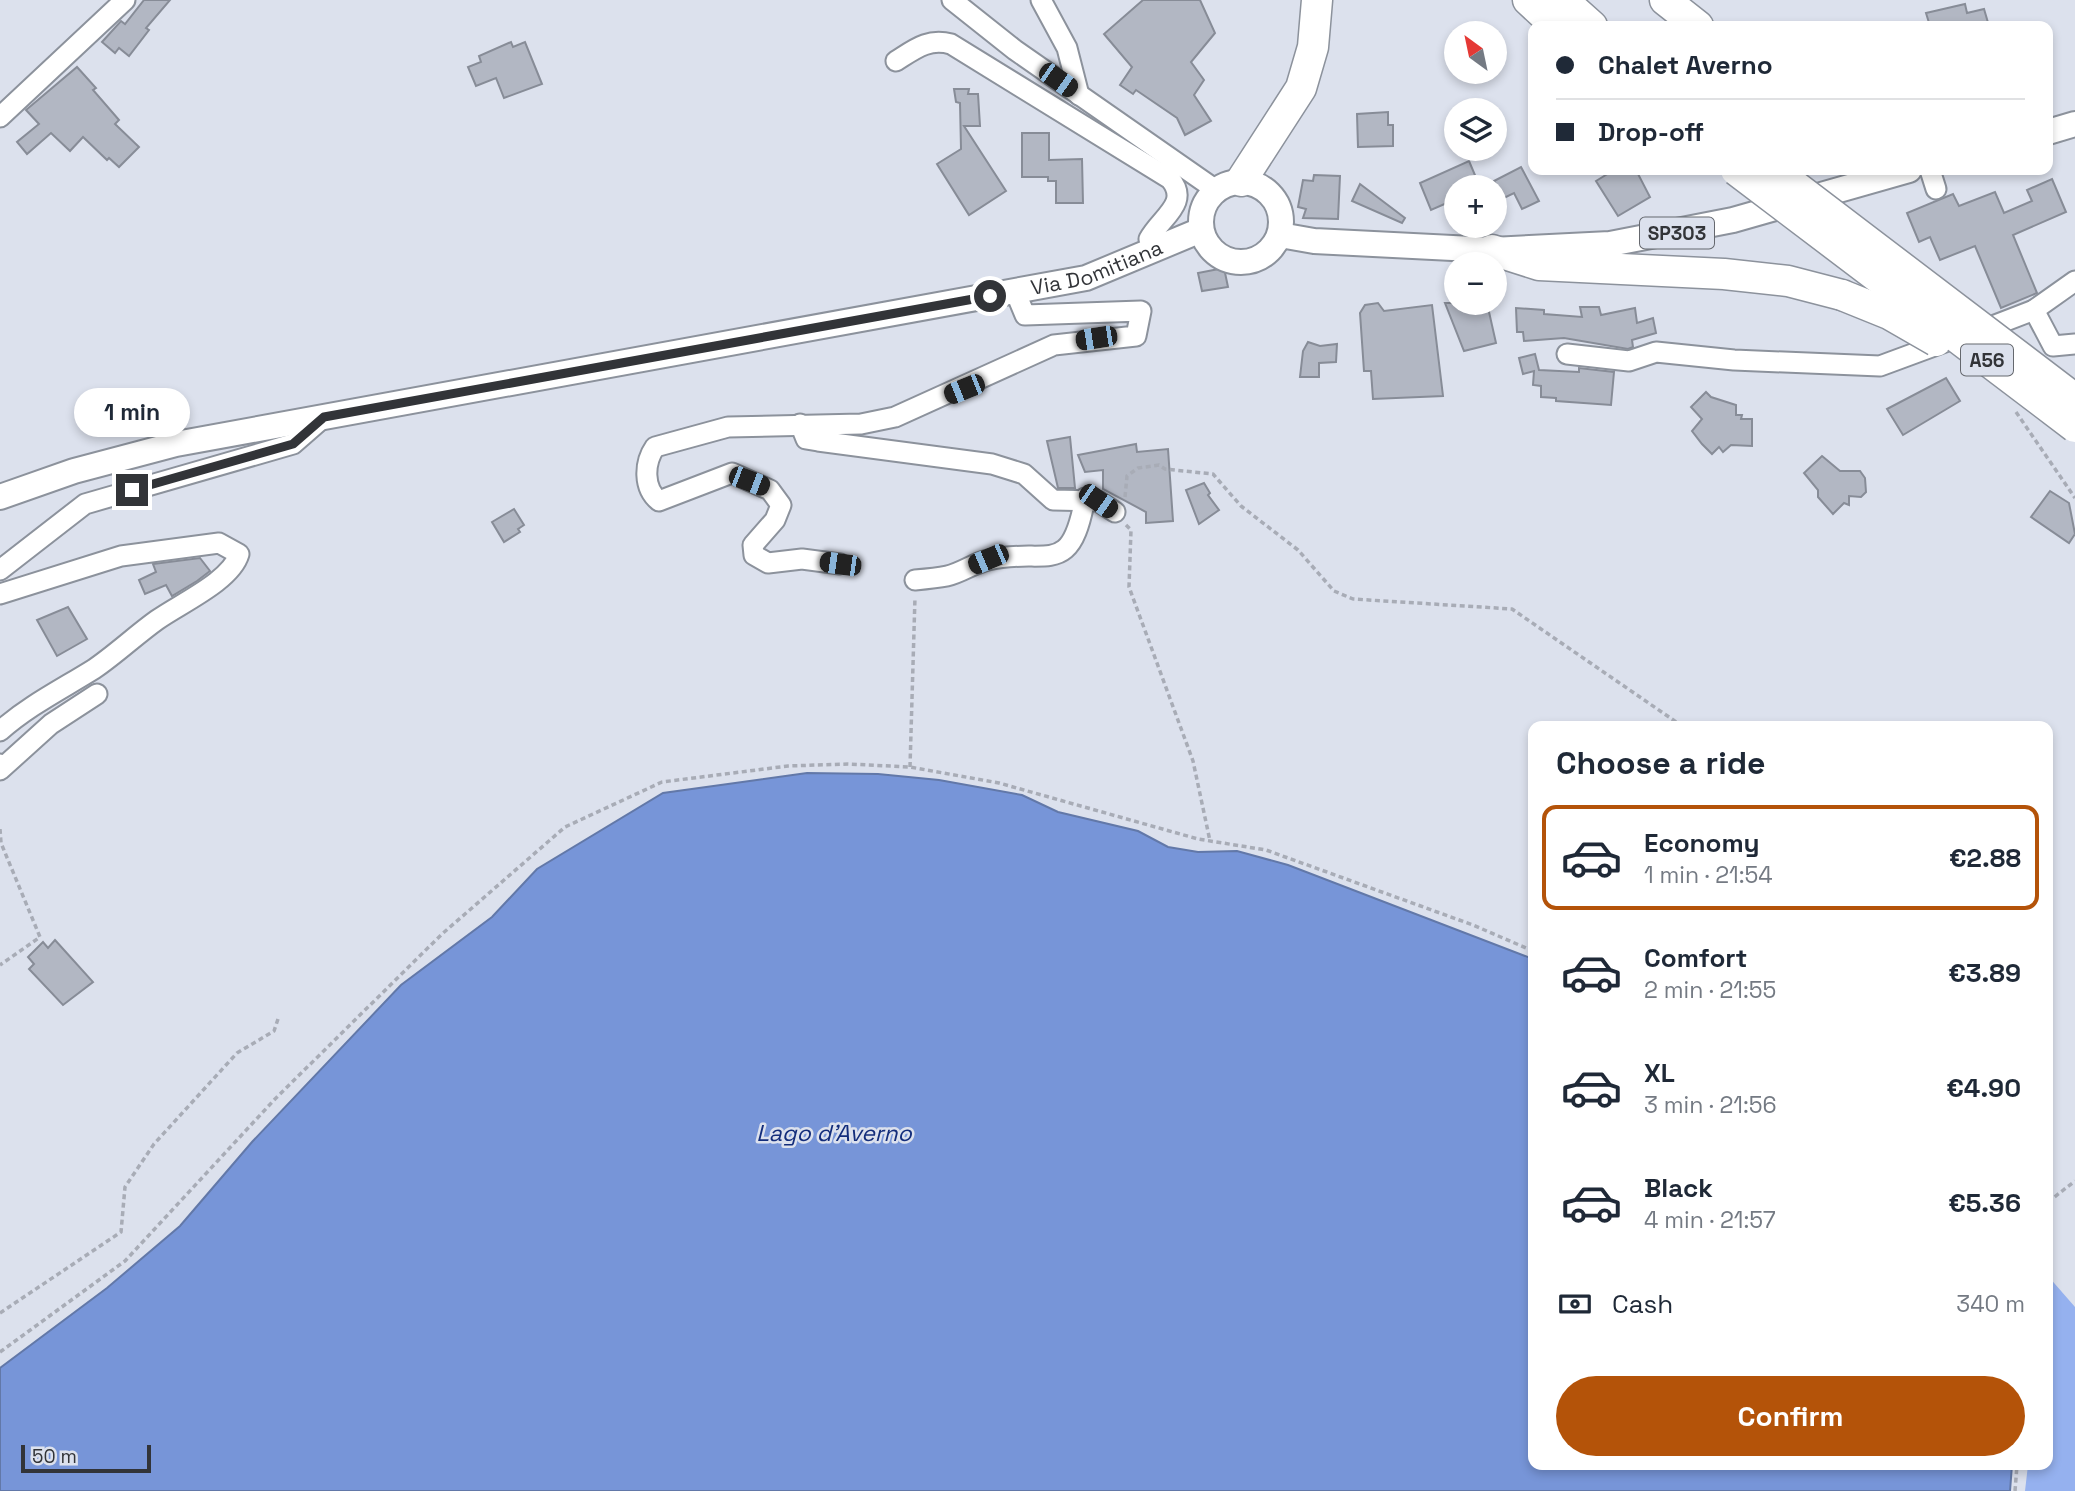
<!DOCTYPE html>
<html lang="en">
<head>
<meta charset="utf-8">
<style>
  :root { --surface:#fff; --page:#f6f6f7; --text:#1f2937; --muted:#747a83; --line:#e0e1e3; --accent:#b45309 }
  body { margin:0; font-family:"Space Grotesk",sans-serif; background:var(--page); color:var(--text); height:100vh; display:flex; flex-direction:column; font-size:26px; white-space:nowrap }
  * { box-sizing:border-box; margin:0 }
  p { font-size:23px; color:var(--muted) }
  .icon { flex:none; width:38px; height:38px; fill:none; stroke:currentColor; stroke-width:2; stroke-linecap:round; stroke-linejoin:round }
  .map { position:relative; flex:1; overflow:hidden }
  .side { position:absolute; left:1528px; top:721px; width:525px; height:749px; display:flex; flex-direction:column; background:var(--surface); border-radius:14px; box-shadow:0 4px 10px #0003 }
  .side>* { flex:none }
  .banner { position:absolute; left:1528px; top:21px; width:525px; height:154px; border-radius:14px; box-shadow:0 4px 10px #0003; display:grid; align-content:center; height:154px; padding:0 28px; background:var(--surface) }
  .needle { width:46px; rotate:327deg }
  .controls { position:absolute; left:1444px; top:21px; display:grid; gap:14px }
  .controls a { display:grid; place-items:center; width:63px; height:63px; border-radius:50%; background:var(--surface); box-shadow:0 4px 10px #0003; font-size:35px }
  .scale { position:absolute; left:21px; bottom:18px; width:130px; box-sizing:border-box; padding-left:7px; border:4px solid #323438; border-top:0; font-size:19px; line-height:24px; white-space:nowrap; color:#323438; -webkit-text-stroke:5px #dce1ed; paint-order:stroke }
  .end { position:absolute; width:32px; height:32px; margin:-16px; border:9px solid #323438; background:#fff; box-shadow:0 0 0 4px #fff }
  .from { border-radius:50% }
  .bubble { position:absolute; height:49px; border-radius:24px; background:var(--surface); box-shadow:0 4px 10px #0003; font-size:23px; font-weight:700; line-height:49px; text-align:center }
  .car { position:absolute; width:21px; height:42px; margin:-21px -10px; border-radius:9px; box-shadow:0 0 5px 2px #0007; background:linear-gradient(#222 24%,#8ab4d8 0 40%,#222 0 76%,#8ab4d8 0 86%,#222 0) }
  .banner b { display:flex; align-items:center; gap:24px; height:66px; font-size:26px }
  .banner b+b { border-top:2px solid var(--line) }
  .banner i { width:18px; height:18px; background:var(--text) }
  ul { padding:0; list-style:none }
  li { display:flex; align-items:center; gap:21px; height:105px; margin:0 14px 10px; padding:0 14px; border:4px solid transparent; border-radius:14px }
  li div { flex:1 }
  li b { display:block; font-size:26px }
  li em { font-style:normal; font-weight:700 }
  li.active { border-color:var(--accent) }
  li>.icon { width:63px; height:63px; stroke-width:1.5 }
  h2 { padding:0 28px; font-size:32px; line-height:84px }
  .pay { display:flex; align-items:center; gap:18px; height:77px; padding:0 28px; font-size:26px }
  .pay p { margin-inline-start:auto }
  .primary-button { display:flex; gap:14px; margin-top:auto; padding:14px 28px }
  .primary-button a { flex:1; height:80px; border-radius:42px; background:var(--accent); color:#fff; font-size:28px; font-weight:700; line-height:80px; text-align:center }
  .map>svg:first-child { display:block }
</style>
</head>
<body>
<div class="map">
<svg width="2075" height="1491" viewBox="0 0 2075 1491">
  <rect width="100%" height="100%" fill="#dce1ed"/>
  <path fill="#95b1ef" d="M2048,1276l27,31v184h-50l3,-26h20z"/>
  <path fill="#7795d8" stroke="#6278a8" stroke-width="2" d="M807,773l71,1 61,6 83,15 36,17 80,19 30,16 30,5 39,-1 51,14 245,94v506h479l-2,26h-2010v-123l107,-80 73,-62 72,-84 149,-157 91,-68 45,-48 126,-76z"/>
  <g fill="#b2b7c3" stroke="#878c97" stroke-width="2">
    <path d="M144,0h26l-24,28 3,2 -20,26 -10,-8 -4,5 -13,-11 19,-21 4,3z"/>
    <path d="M1143,0h57l15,33 -24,29 13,18 -10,15 17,26 -26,14 -8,-17 -41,-28 -3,4 -13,-9 12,-18 -28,-33z"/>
    <path d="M1965,4l2,9 17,-4 5,17h-59l-4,-13z"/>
    <path d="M511,42l2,5 12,-5 17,42 -38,14 -8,-20 -20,8 -8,-19 13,-5 -2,-6z"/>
    <path d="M77,67l19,21 -3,2 26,30 -4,4 24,23 -20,20 -10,-9 -2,2 -24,-23 -13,14 -19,-18 -24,21 -10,-12 22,-18 -13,-14z"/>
    <path d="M954,89h15l-1,5h10l2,32h-16l42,65 -37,24 -32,-51 24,-15 -1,-46 -4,-1z"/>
    <path d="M1388,112v13h5v21l-35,1 -1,-33z"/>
    <path d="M1022,133h27v27l33,-1 1,44h-27v-22h-8v-4h-26z"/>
    <path d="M1469,161l11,26h-24v12l-25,11 -11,-27z"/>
    <path d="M1521,167l18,34 -17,8 -8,-16 -10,5 -10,-17z"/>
    <path d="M1614,170h22l14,27 -32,19 -22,-35z"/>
    <path d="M1314,175l26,1 -2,43 -35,-1 3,-9 -8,-2 5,-27 10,1z"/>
    <path d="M2052,179l14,33 -53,23 24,58 -36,15 -26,-62 -35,14 -10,-23 -11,5 -12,-29 46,-19 6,12 36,-14 9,21 28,-12 -5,-11z"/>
    <path d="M1360,184l45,34 -3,5 -50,-22z"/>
    <path d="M1224,268l4,19 -26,4 -4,-18z"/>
    <path d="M1378,303l6,8 48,-6 11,91 -70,3 -2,-28h-7l-4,-58 5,-8z"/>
    <path d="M1445,303h42l9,40 -32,8z"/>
    <path d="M1580,307h19l2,8 34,-7 2,15 16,-5 3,15 -24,7 1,7 -5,2 -64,-11 -40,3 -1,-9h-6l-1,-24 28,2v4l38,3z"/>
    <path d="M1308,342l12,4 17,-2 -1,18 -17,1v14h-19l3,-26z"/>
    <path d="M1535,354l4,16 40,2v-4l35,4 -3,33 -55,-4v-3l-15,-1v-11l-8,-1 1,-14 -11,3 -4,-16z"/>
    <path d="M1946,378l14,23 -57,34 -16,-26z"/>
    <path d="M1706,392l5,5 25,8v10h6l-1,4h11v27l-21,-1 -8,7 -4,-5 -7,7 -10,-10 -10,-13 10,-12 -11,-12z"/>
    <path d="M1070,437l5,51h-17l-11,-47z"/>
    <path d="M1136,444l1,8 31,-3 5,72 -27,2v-11l-43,-23v-19l-18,2 -7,-17z"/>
    <path d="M1822,456l18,15h20l5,7 1,14 -5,5 -12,-1v9l-5,-2 -11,11 -15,-17v-7l-14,-17z"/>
    <path d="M1204,483l6,10 -2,2 11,15 -20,14 -13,-34z"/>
    <path d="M2050,491l19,12 6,31 -6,9 -38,-26z"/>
    <path d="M514,509l10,16 -6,4 2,3 -16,10 -12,-20z"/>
    <path d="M200,558l10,13 -13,10 -25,15 -6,-11 -21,9 -6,-14 17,-8 -3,-8z"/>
    <path d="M68,607l19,32 -30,17 -20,-36z"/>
    <path d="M55,940l38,42 -30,23 -34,-36 5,-5 -6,-7 15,-15 5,6z"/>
  </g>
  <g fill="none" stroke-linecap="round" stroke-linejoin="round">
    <defs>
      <g id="minor">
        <path d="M952,0l63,50 201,140"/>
        <path d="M1041,0l26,48 12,47"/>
        <path d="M896,61c19,-12 32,-23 55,-17l219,135c21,24 -10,39 -21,60l3,11"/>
        <path d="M0,117l125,-117"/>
        <path d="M1930,170l6,19"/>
        <path d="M2034,310l19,36 22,-2"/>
        <path d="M1977,332l57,-22 41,-29"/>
        <path d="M1567,354l62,7 27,-9 78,8 146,6 65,-24"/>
        <path d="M800,424l6,15 12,2 174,23 32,10 29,26 45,1 17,11"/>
        <path d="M840,564l-38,-5 -34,4 -14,-8 -1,-10 22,-25 6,-15 -11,-15 -38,-17 -73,28c-16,-13 -15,-38 -4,-54l73,-20 133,-3 34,-7 159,-72 82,-9 5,-25 -116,4 -10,-24"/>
        <path d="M0,570l85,-66 208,-60 31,-27"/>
        <path d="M915,580c11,-1 22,-2 32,-4 14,-3 27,-13 41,-16 59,-14 82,21 97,-62"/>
        <path d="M0,594l121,-38 98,-13 20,11c-8,27 -58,49 -82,66 -21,15 -41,34 -63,49 -32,20 -66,37 -94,62"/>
        <path d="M0,764v6l51,-46 46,-30"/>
      </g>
      <g id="major">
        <path d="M2048,132l27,-8"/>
        <circle cx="1241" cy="222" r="40"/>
        <path d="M1280,235l34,6 178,9 118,-6 123,-24 176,-50"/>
        <path id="s1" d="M0,497l74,-26 102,-27 910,-166 115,-48"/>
      </g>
      <g id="highway">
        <path d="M1528,0l28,26"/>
        <path d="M1563,0l29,26"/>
        <path d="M1665,0l33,26"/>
        <path d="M1241,181l60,-93 12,-41 4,-47"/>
        <path d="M1492,250l47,15 185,9 64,7 54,14"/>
      </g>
    </defs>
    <use href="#minor" stroke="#8c929c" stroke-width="23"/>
    <use href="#major" stroke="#8c929c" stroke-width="28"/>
    <use href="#highway" stroke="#8c929c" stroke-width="33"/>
    <g stroke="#a8acb6" stroke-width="3.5" stroke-dasharray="5 3.5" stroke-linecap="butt">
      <path d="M2016,412l59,86"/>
      <path d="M1125,497l2,-21 11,-8 21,-3 6,4 48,5 28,32 57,44 36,41 19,8 159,10 170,117"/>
      <path d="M1126,525l5,5 -2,57 64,174 17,80"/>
      <path d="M910,767l5,-170"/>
      <path d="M0,829l1,14 39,94 -40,28"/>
      <path d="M2048,1202l27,-21"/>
      <path d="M0,1313l121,-81 4,-45 29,-43 83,-91 37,-22 4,-12"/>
      <path d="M0,1352l125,-91 150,-162 167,-165 123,-107 97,-45 126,-16 60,-2 62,3 89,16 199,56 68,11 207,75 60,26"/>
      <path d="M2015,1491l2,-26"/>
    </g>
    <use href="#minor" stroke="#fff" stroke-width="19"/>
    <use href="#major" stroke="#fff" stroke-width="24"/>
    <use href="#highway" stroke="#fff" stroke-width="30"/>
    <defs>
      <g id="highway-bridge">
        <path d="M1736,170l339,257"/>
        <path d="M1774,170l301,229"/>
        <path d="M1842,295l47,19 47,27"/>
      </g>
    </defs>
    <use href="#highway-bridge" stroke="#8c929c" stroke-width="33" stroke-linecap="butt"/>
    <use href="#highway-bridge" stroke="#fff" stroke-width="30"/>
  </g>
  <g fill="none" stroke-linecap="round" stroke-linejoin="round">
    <path stroke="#323438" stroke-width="9" d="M132,490l161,-46 31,-27 666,-121"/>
  </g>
  <g text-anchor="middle" stroke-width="5" stroke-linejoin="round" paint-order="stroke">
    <g fill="#dce1ed" stroke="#65686e" stroke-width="2">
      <rect x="1640" y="217.5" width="74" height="31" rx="5"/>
      <rect x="1961" y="344.5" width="52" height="31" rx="5"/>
    </g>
    <g font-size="19" font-weight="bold" fill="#323438">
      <text x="1677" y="240">SP303</text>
      <text x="1987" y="367">A56</text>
    </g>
    <g font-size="21" fill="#323438" stroke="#dce1ed">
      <text dy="7" stroke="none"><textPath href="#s1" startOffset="1122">Via Domitiana</textPath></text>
    </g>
    <g font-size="23" font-style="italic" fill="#132d7b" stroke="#dce1ed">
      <text x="834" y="1141">Lago d'Averno</text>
    </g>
  </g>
</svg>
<div class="controls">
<a><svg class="needle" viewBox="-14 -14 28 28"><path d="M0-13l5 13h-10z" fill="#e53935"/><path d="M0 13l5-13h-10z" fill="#747a83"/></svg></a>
<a><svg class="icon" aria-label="layers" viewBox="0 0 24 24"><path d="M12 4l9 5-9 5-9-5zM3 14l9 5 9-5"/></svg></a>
<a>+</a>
<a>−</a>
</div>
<div class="scale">50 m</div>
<i class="end from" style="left:990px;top:296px"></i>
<i class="end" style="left:132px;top:490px"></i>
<div class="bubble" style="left:74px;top:388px;width:116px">1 min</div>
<i class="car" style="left:1058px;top:80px;rotate:125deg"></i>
<i class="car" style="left:1096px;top:338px;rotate:261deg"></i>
<i class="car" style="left:964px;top:389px;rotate:248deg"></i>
<i class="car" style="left:749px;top:481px;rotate:111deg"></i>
<i class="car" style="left:1098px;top:501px;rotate:125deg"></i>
<i class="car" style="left:988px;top:559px;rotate:247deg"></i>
<i class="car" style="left:840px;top:564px;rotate:278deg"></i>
<div class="banner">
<b><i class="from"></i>Chalet Averno</b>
<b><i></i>Drop-off</b>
</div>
<section class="side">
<h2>Choose a ride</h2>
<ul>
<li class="active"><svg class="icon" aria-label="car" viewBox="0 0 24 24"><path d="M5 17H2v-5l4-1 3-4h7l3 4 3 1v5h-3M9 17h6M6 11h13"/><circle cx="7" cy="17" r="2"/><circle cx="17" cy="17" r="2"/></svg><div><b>Economy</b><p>1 min · 21:54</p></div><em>€2.88</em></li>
<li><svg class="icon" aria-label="car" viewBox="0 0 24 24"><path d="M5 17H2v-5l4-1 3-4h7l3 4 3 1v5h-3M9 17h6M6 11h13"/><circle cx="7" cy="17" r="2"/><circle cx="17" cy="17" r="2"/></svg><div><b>Comfort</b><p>2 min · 21:55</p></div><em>€3.89</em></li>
<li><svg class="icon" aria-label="car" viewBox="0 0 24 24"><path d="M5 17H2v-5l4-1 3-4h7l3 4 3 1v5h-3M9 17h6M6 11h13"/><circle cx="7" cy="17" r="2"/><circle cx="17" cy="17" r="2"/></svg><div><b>XL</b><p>3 min · 21:56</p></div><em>€4.90</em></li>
<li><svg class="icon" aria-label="car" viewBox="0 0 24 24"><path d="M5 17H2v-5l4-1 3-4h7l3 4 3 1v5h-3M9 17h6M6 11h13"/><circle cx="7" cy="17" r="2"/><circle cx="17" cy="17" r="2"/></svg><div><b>Black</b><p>4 min · 21:57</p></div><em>€5.36</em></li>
</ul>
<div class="pay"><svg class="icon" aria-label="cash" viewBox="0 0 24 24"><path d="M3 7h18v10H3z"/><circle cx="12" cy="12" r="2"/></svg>Cash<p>340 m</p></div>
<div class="primary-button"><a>Confirm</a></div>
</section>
</div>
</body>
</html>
